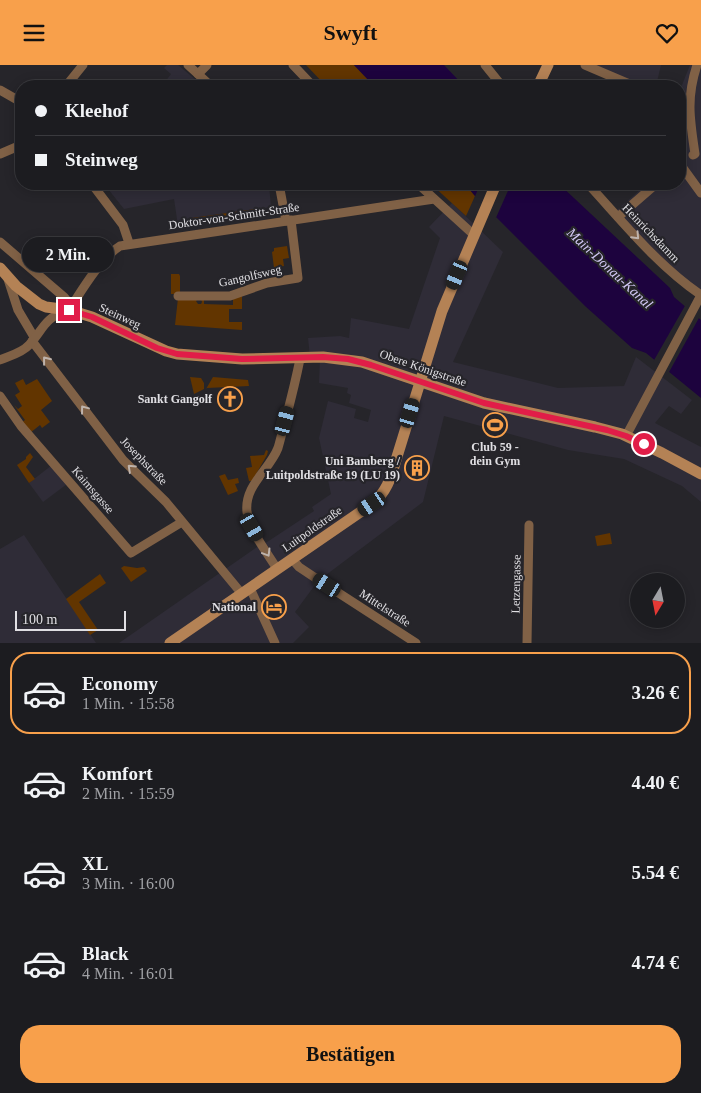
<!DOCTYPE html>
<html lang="de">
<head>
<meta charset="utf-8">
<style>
  :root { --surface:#1c1c20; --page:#252529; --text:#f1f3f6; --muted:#a0a1a5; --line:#3a3a3e; --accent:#f8a04b }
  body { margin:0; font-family:Georgia,serif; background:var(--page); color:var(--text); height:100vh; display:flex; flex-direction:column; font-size:19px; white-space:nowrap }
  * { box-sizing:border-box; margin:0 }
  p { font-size:16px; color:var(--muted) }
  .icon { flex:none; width:28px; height:28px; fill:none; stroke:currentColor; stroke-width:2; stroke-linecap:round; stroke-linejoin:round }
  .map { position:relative; height:578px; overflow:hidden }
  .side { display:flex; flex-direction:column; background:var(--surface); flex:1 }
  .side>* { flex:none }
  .guide { position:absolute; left:15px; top:15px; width:671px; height:110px; border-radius:20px; box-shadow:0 2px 12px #0003,0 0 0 1px var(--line); display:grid; align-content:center; height:110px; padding:0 20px; background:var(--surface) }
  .needle { width:32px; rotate:190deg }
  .tools { position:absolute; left:630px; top:508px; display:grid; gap:10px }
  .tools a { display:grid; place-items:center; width:55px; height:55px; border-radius:50%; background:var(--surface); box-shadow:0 2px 12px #0003,0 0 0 1px var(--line); font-size:25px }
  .scale { position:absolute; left:15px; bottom:12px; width:111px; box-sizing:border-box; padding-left:5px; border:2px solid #e0dfe3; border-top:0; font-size:14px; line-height:18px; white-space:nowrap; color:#e0dfe3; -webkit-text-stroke:4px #26252a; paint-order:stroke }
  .end { position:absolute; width:22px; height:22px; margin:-11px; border:6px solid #e11d48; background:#fff; box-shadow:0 0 0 2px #fff }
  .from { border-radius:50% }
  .bubble { position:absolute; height:35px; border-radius:18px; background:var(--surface); box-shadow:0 2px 12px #0003,0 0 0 1px var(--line); font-size:16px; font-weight:600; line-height:35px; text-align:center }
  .car { position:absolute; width:15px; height:30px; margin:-15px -8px; border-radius:6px; box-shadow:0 0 4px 1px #0007; background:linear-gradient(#222 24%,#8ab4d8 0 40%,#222 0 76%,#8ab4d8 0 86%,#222 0) }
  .guide b { display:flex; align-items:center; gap:18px; height:48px; font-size:19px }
  .guide b+b { border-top:1px solid var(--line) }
  .guide i { width:12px; height:12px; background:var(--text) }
  ul { padding:9px 0 0; list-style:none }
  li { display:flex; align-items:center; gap:15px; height:82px; margin:0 10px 8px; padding:0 10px; border:2px solid transparent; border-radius:20px }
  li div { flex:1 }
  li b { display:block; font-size:19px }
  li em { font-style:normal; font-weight:600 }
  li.current { border-color:var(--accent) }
  li>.icon { width:45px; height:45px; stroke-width:1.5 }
  .action { display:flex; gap:10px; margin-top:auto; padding:10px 20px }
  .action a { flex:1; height:58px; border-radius:20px; background:var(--accent); color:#111; font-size:20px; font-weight:600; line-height:58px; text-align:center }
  header { display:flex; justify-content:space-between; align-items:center; height:65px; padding:0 20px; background:var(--accent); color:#111; font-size:22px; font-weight:600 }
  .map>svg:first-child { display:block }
</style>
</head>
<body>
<header><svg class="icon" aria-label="menu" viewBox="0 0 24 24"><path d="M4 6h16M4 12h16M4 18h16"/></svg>Swyft<svg class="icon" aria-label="heart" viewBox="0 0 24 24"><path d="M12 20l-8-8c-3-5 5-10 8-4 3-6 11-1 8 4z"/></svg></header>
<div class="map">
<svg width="701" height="578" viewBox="0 0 701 578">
  <rect width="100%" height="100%" fill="#26252a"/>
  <g fill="#2f2c37">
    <path d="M167,0h11l25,21h-41l9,-12 -7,-6z"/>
    <path d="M586,0h75l-5,21h-39l3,-6z"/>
    <path d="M690,0h11v232l-90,-82 36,-31h33v-94z"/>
    <path d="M104,119h165l2,23 -80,11 1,7 -14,1 -4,-27 -50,10z"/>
    <path d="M452,138l51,49 -50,110 105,26 66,-2 12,-29 56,43 -11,14 -12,-8 -14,17 46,24v55l-19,-16 -58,-27 -56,-9 -124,-34 -21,86 -105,79 -23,31 14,15 -16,16h-174l141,-98 1,1 53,-35 -2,-4 19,-13 -12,-56 9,-37 28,8 -2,9 14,4 3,-12 -22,-7 2,-8 -4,-2 1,-5 -29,-5 1,-24 -10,-2 -2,-19 32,-2 9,2 2,-20 58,11 31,-91 -11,-11z"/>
    <path d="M52,400l15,19 -24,18 -14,-19z"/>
    <path d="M24,470l72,108h-96v-94z"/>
  </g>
  <g fill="#623500">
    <path d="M306,0h48l20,21h-48z"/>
    <path d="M431,119h34l10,12 -9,20z"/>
    <path d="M264,143v4l-1,-2 -3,1v1l-68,10v-4z"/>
    <path d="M287,181l2,12 -6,1 1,7 -10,2 -2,-16 2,-1v-3z"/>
    <path d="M171,209h8l1,2v18h-9z"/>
    <path d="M242,229v15h-13v13h13v8l-67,-5 3,-27 20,1 -2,2 2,3h3l1,-2 -1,-3h3v5l29,1v-8z"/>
    <path d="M190,312l11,1 3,5v6l-10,5z"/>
    <path d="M213,312l35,3 1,6 -42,2 -1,1z"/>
    <path d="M23,314l3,6 11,-6 15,22 -11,9 9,12 -8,6 -2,-3 -10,8 -9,-10 4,-3 -11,-15 4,4 4,-3 -7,-11 5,-3 -5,-9z"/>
    <path d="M266,385l2,1 -1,4 -15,26h-3l-3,-13 6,-1 -2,-11 14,-1z"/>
    <path d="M30,388l3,4 -7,10 9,12 -6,4 -12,-18 9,-6v-2z"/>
    <path d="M225,409l3,6 10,-2 1,5 -4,1 3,7 -10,4 -9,-19z"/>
    <path d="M610,468l2,11 -15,2 -2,-10z"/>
    <path d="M124,501l13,2 7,-1 3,4 -16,11 -10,-14z"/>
    <path d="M100,509l6,9 -27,19 19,28 -8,5 -24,-36z"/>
  </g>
  <g fill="#1d033e">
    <path d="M354,0h90l20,21h-90z"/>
    <path d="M465,119h94l111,104 4,9 27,23v78l-55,-45 -14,-5 -47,-42 -110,-110z"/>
  </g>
  <g fill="#26252a">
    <path d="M480,119h31l-16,36 -21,-21z"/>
    <path d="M686,239l14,12 -32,58 -15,-12z"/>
  </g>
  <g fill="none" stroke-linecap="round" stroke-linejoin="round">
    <g stroke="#806146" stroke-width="9">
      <path d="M188,0l23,21"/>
      <path d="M293,0l20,21"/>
      <path d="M485,0l17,21"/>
      <path d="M585,0l49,21"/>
      <path d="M198,9l9,-9"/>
      <path d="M66,21l17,-21"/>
      <path d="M0,25l21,12"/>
      <path d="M0,89l21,-9"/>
      <path d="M693,90l2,-1c-5,-34 -9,-56 2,-89"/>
      <path d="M680,99l21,29"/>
      <path d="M92,119l31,41 6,18"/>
      <path d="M279,119l7,37"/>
      <path d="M418,119l56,51"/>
      <path d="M588,119c35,38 69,81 113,111"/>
      <path d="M618,152l38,-33"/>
      <path d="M0,177l64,55 5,6v7"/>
      <path d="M8,214l10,31 16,27"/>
      <path d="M178,231h52l37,-13 31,-5 -7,-58"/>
      <path d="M69,245c13,-20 31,-51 51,-64l314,-47"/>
      <path d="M32,276l91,119 43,42 76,92"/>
      <path d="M0,295c9,-4 22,-7 29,-15 14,-15 15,-27 37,-34"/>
      <path d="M0,331l21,30 110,127 51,-31"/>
      <path d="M626,371l75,-141"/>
      <path d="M292,494l7,8 15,10 102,66"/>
      <path d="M277,504c-10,-17 -27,-37 -30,-57 -3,-27 22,-41 31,-64 3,-10 5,-20 8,-30 5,-19 10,-39 14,-59"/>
      <path d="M250,523l25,55"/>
      <path d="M527,578l2,-118"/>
    </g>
    <g stroke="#b48255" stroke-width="11">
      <path d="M538,21l10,-21"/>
      <path d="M0,203l16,18 23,18 7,3 23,3 23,7 74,34 11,3 65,5 81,-2 39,5 122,41 111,24 27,7 40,19 39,21"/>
      <path d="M170,578l202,-139c15,-12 19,-27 24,-44l46,-149 54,-127"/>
    </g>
  </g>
  <defs><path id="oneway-chevron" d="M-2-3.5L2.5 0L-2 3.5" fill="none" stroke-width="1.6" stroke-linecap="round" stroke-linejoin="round" transform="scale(1.25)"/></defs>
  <g stroke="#beb3ac">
    <use href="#oneway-chevron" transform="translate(636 171) rotate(47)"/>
    <use href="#oneway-chevron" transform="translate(46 295) rotate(-128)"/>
    <use href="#oneway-chevron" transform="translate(84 344) rotate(-127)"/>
    <use href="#oneway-chevron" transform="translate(131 403) rotate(-137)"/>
    <use href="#oneway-chevron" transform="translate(267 488) rotate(59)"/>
  </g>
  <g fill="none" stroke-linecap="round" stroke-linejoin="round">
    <path stroke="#e11d48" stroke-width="6" d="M69,245l23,7 65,31 20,6 65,5 81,-2 25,2 23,6 113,38 123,27 19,6 18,8"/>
  </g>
  <defs>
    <symbol id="church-ring" viewBox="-11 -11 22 22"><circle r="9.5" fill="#26252a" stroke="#f8a04b" stroke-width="1.5"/><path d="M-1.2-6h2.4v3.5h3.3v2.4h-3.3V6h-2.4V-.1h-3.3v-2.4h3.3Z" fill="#f8a04b"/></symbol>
    <symbol id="stadium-ring" viewBox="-11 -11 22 22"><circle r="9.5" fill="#26252a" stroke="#f8a04b" stroke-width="1.5"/><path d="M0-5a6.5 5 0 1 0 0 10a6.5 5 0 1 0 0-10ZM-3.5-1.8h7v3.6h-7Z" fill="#f8a04b"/></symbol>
    <symbol id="building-ring" viewBox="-11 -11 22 22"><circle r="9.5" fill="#26252a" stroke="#f8a04b" stroke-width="1.5"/><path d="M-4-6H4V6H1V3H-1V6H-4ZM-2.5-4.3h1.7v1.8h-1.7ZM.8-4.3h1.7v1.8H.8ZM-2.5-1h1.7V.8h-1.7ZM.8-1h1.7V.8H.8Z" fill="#f8a04b"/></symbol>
    <symbol id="hotel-ring" viewBox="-11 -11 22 22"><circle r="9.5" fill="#26252a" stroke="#f8a04b" stroke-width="1.5"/><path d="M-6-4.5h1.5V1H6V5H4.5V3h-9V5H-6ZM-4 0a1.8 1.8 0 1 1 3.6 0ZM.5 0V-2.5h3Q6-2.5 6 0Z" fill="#f8a04b"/></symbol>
  </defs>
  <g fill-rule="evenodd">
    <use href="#church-ring" x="216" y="320" width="28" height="28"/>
    <use href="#stadium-ring" x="481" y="346" width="28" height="28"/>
    <use href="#building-ring" x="403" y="389" width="28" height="28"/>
    <use href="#hotel-ring" x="260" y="528" width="28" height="28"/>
  </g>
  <g text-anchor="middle" stroke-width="4.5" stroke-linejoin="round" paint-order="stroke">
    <g font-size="12" fill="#e0dfe3" stroke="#26252a">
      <text transform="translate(234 151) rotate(-8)" y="4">Doktor-von-Schmitt-Straße</text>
      <text transform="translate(651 168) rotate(46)" y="4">Heinrichsdamm</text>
      <text transform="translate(250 211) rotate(-13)" y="4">Gangolfsweg</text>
      <text transform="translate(120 251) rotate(25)" y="4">Steinweg</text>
      <text transform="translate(423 303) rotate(19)" y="4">Obere Königstraße</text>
      <text transform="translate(144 396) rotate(46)" y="4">Josephstraße</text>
      <text transform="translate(93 425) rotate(49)" y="4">Kaimsgasse</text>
      <text transform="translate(312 464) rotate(-35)" y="4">Luitpoldstraße</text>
      <text transform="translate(516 519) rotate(-89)" y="4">Letzengasse</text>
      <text transform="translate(385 543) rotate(33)" y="4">Mittelstraße</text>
    </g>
    <g font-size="12" font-weight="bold" fill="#e0dfe3" stroke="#26252a" text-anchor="end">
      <text x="212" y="338">Sankt Gangolf</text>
      <text x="495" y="386" text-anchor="middle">Club 59 -<tspan x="495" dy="14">dein Gym</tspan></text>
      <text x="400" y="400">Uni Bamberg /<tspan x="400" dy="14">Luitpoldstraße 19 (LU 19)</tspan></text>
      <text x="256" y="546">National</text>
    </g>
    <g font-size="14" font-style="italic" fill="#d3c9f6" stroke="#26252a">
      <text transform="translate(610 203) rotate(43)" y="5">Main-Donau-Kanal</text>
    </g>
  </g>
</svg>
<div class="tools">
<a><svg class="needle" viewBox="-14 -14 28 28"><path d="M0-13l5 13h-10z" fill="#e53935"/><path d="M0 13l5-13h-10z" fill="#a0a1a5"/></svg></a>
</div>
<div class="scale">100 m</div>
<i class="end from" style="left:644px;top:379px"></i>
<i class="end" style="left:69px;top:245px"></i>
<div class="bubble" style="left:22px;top:172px;width:92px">2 Min.</div>
<i class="car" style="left:457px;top:210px;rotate:203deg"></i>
<i class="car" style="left:410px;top:348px;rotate:17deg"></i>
<i class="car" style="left:285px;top:356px;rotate:15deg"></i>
<i class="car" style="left:372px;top:439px;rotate:236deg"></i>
<i class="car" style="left:252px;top:462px;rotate:150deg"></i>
<i class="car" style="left:327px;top:520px;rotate:303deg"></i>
<div class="guide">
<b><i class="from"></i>Kleehof</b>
<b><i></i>Steinweg</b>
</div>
</div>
<section class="side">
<ul>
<li class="current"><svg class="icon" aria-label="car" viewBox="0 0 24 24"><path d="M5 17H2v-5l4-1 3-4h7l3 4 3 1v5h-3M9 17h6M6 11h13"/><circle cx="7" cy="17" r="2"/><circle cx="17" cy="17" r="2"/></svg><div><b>Economy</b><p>1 Min. · 15:58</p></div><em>3.26 €</em></li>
<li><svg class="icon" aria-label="car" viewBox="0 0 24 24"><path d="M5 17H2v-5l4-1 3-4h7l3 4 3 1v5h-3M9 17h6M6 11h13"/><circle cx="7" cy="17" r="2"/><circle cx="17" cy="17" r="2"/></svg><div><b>Komfort</b><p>2 Min. · 15:59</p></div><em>4.40 €</em></li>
<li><svg class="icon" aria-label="car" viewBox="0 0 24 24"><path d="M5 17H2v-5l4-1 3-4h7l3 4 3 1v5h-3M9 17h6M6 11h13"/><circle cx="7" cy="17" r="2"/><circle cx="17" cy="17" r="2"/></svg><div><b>XL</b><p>3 Min. · 16:00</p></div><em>5.54 €</em></li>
<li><svg class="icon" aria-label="car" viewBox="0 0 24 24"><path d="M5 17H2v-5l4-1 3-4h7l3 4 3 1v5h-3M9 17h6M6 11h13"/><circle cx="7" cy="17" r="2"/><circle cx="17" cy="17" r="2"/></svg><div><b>Black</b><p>4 Min. · 16:01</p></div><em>4.74 €</em></li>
</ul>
<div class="action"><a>Bestätigen</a></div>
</section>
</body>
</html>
